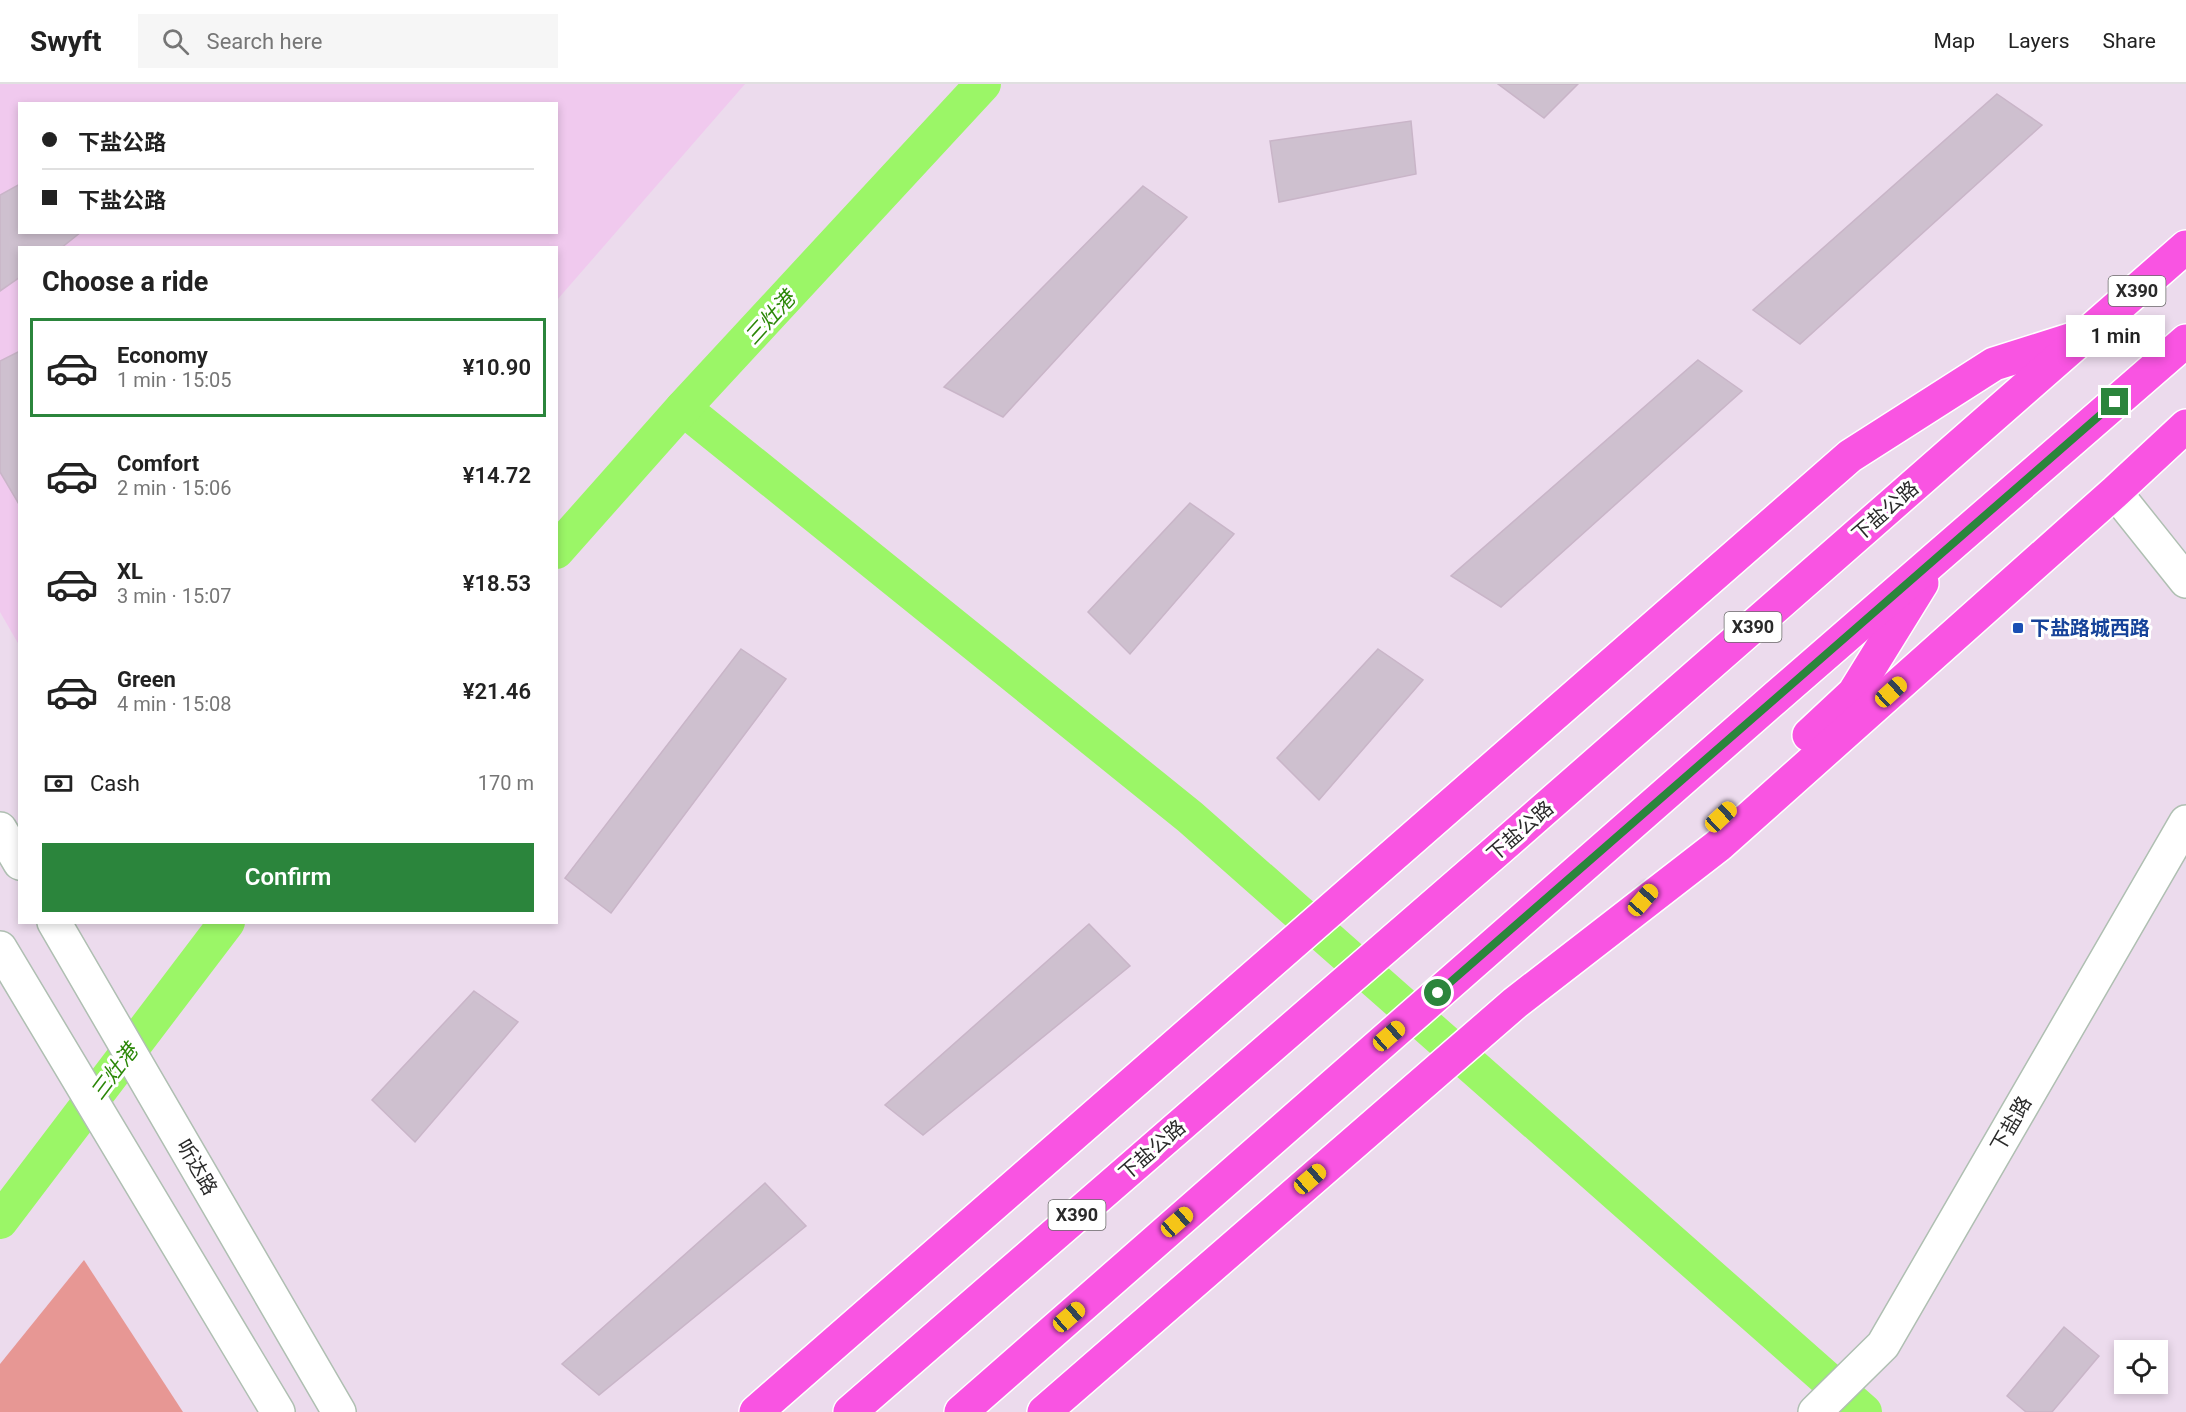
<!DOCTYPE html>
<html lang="en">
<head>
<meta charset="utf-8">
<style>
  :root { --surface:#fff; --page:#f6f6f6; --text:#222; --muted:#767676; --line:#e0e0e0; --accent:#2b853c }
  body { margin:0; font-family:Roboto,"Noto Sans SC",sans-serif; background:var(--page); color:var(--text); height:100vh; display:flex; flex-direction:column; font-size:22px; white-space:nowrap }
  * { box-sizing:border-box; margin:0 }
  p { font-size:20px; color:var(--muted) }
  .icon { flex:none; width:33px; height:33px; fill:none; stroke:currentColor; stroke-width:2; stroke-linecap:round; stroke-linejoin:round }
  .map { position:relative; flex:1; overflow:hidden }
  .panel { position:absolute; left:18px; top:162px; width:540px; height:678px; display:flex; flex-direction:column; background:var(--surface); border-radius:0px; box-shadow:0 3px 9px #0003 }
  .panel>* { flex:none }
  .hud { position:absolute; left:18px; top:18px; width:540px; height:132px; border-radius:0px; box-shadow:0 3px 9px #0003; display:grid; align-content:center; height:132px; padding:0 24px; background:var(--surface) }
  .controls { position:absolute; left:2114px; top:1256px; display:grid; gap:12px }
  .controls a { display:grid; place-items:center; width:54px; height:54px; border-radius:0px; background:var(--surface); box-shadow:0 3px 9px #0003; font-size:30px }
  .end { position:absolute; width:27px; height:27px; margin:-14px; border:8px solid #2b853c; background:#fff; box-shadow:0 0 0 3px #fff }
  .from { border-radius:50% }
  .bubble { position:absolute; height:42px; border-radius:0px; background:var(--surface); box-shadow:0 3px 9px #0003; font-size:20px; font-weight:600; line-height:42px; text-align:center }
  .car { position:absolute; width:18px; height:36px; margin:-18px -9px; border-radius:8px; box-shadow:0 0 4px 2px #0007; background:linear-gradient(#f5c518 24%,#345 0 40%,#f5c518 0 76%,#345 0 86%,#f5c518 0) }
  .hud b { display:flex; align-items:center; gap:21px; height:57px; font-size:22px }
  .hud b+b { border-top:2px solid var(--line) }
  .hud i { width:15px; height:15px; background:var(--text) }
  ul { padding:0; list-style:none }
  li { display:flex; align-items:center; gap:18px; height:99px; margin:0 12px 9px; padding:0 12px; border:3px solid transparent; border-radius:0px }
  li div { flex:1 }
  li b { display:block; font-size:22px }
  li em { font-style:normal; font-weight:600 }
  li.active { border-color:var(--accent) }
  li>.icon { width:54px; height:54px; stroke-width:1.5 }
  h2 { padding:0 24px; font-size:27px; line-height:72px }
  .pay { display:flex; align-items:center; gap:15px; height:66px; padding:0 24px; font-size:22px }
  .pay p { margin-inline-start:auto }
  .action { display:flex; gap:12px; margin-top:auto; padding:12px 24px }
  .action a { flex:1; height:69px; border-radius:0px; background:var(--accent); color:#fff; font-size:24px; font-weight:600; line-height:69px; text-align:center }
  header { display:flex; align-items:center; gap:36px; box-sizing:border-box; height:84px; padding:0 30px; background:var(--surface); border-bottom:2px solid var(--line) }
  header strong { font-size:28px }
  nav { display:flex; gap:33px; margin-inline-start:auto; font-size:21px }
  .search { width:420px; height:54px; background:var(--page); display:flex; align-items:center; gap:15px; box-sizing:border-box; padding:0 21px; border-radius:0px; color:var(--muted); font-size:22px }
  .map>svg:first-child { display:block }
</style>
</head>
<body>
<header>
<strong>Swyft</strong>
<div class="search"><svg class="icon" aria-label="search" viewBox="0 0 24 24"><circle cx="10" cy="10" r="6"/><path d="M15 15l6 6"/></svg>Search here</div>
<nav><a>Map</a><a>Layers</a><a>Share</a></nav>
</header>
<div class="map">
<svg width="2186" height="1328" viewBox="0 0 2186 1328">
  <rect width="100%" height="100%" fill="#ecdbed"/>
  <path fill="#f0c9ee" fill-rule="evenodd" d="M0,0h745l-188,216 -1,-52h-536l-1,397 -19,-33zM20,20h536v128h-536z"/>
  <path fill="#e79794" d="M84,1176l99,152h-183v-48z"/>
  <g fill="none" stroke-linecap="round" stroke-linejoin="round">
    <g stroke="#9bf667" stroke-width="36">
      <path d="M683,324l507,409 674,595"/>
      <path d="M556,467l127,-143 300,-324"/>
      <path d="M0,1137l227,-299"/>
    </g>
  </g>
  <g fill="#cec0cf" stroke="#c9b5c8" stroke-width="1.5">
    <path d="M1498,0h80l-34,34z"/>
    <path d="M1997,10l45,31 -242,219 -47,-34z"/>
    <path d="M1411,37l5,53 -137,28 -9,-61z"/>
    <path d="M20,100v48h61l-20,16h-41v29l-20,14v-96z"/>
    <path d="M1143,102l44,31 -184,200 -59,-30z"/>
    <path d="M20,267v155l-20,-34v-111z"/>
    <path d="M1698,276l44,31 -241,216 -50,-31z"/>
    <path d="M1190,419l44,31 -104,120 -42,-42z"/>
    <path d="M741,565l45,30 -175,234 -46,-35z"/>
    <path d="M1378,565l45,31 -104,120 -42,-42z"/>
    <path d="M1089,840l41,42 -207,169 -38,-30z"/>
    <path d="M474,907l44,31 -103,120 -43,-42z"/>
    <path d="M765,1099l41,43 -207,169 -37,-31z"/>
    <path d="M2064,1243l35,29 -47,56h-26l-19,-16z"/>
  </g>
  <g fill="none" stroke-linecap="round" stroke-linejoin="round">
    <defs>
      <g id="street">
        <path d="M2115,408l71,89"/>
        <path d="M1815,1328l68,-67 303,-523"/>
      </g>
      <g id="secondary">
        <path d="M0,745l20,34"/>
        <path d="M54,838l285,490"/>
        <path d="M0,864l278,464"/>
      </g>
      <g id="primary">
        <path d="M1809,651l45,-42 68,-110"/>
        <path d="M756,1328l1094,-956 144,-92 79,-25"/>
        <path d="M850,1328l642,-557 694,-608"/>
        <path d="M961,1328l814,-714 411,-357"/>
        <path d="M1044,1328l471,-409 204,-158 396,-353 71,-66"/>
      </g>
    </defs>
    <use href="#street" stroke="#afbfb2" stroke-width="36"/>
    <use href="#secondary" stroke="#afbfb2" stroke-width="36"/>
    <use href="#primary" stroke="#fff" stroke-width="36"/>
    <use href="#street" stroke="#fff" stroke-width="33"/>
    <use href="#secondary" stroke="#fff" stroke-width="33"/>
    <use href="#primary" stroke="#f954e2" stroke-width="33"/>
  </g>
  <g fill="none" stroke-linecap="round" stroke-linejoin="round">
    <path stroke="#2b853c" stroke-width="8" d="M1438,909l677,-591"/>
  </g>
  <rect fill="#1a4fb4" stroke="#fff" stroke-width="2" x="2012" y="538" width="12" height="12" rx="3"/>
  <g text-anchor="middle" stroke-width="6" stroke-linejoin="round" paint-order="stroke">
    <g fill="#fff" stroke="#6a6a6a" stroke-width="1.5">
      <rect x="2108.5" y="192" width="57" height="30" rx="4.5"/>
      <rect x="1724.5" y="528" width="57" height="30" rx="4.5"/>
      <rect x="1048.5" y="1116" width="57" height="30" rx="4.5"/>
    </g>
    <g font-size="18" font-weight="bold" fill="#2a2a2a">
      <text x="2137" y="213">X390</text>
      <text x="1753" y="549">X390</text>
      <text x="1077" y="1137">X390</text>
    </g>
    <g font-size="20" fill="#2a2a2a" stroke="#fff">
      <text transform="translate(1885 427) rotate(-41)" y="7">下盐公路</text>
      <text transform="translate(1520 747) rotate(-41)" y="7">下盐公路</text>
      <text transform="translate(2011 1040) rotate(-60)" y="7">下盐路</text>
      <text transform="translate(1152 1066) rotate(-41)" y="7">下盐公路</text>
      <text transform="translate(197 1083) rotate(60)" y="7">听达路</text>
    </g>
    <g font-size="20" font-weight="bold" fill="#164399" stroke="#fff" text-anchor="start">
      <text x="2030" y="551">下盐路城西路</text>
    </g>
    <g font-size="21" font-style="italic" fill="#2b8707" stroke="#fff">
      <text transform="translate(770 234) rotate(-48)" y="7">三灶港</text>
      <text transform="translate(114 988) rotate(-53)" y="7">三灶港</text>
    </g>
  </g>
</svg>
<div class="controls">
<a><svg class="icon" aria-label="locate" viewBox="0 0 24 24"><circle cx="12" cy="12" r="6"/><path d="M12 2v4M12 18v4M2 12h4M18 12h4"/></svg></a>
</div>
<i class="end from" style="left:1438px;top:909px"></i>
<i class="end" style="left:2115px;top:318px"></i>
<div class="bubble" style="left:2066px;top:231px;width:99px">1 min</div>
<i class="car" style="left:1891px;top:608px;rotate:48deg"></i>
<i class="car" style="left:1721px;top:733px;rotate:47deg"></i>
<i class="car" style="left:1643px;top:816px;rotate:41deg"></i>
<i class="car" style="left:1389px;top:952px;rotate:49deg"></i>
<i class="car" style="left:1310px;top:1095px;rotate:49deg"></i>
<i class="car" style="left:1177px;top:1138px;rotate:49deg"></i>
<i class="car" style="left:1069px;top:1233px;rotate:49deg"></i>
<div class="hud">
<b><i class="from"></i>下盐公路</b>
<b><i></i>下盐公路</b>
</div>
<section class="panel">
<h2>Choose a ride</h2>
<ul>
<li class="active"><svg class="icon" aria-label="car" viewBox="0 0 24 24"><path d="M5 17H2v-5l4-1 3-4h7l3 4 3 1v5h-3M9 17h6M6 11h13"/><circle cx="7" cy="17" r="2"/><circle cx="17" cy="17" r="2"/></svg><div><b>Economy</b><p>1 min · 15:05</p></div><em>¥10.90</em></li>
<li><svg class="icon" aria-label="car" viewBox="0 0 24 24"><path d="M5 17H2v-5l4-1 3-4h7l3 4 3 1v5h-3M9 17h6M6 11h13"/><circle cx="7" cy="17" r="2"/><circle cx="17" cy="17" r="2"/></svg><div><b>Comfort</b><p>2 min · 15:06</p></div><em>¥14.72</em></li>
<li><svg class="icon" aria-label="car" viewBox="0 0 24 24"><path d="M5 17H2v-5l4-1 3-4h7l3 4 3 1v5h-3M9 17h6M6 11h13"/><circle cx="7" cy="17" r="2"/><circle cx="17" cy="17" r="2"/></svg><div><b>XL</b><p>3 min · 15:07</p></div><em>¥18.53</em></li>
<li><svg class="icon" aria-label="car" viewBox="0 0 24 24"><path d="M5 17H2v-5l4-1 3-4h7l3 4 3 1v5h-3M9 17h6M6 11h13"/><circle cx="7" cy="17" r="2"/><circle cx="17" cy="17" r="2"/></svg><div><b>Green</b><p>4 min · 15:08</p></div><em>¥21.46</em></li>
</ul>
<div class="pay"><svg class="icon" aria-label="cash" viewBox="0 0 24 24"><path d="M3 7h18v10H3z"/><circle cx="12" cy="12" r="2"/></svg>Cash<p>170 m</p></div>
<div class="action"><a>Confirm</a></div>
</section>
</div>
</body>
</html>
